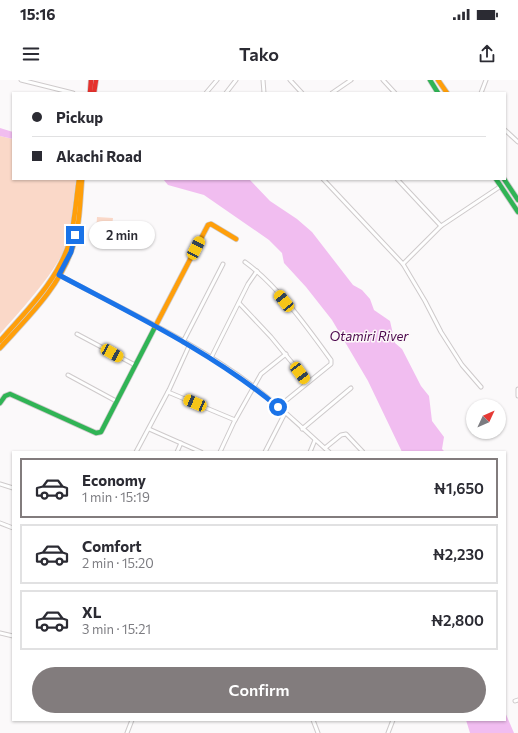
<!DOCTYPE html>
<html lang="en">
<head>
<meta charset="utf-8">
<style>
  :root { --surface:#fff; --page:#f7f7f7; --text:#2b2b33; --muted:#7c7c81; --line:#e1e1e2; --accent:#827c7d }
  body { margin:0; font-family:Commissioner,sans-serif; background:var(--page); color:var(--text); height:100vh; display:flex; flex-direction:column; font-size:15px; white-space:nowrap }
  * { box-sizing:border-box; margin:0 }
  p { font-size:13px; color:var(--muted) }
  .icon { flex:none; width:22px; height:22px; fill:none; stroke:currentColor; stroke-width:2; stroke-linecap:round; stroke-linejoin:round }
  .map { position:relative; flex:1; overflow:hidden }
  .drawer { position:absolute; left:12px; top:371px; width:494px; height:270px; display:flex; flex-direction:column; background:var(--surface); border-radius:0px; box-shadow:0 1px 3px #0004 }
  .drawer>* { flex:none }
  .guide { position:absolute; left:12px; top:12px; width:494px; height:88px; border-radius:0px; box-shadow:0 1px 3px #0004; display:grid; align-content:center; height:88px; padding:0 20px; background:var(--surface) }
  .needle { width:26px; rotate:46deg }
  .buttons { position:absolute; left:466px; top:319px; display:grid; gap:8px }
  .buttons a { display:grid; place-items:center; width:40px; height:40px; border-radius:50%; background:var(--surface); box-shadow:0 1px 3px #0004; font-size:20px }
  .end { position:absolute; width:18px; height:18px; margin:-9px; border:5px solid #1a73e8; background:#fff; box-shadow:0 0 0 2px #fff }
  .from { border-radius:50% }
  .bubble { position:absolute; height:28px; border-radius:14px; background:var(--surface); box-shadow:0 1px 3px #0004; font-size:13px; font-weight:600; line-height:28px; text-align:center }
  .car { position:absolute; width:12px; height:24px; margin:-12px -6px; border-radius:5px; box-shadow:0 0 3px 1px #0007; background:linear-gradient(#f5c518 24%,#345 0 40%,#f5c518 0 76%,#345 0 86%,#f5c518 0) }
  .guide b { display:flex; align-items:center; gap:14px; height:38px; font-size:15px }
  .guide b+b { border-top:1px solid var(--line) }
  .guide i { width:10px; height:10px; background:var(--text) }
  ul { padding:7px 0 0; list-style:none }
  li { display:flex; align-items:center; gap:12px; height:60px; margin:0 8px 6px; padding:0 12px; border:2px solid var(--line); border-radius:0px }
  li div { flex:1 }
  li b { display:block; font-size:15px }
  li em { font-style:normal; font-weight:600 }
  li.current { border-color:var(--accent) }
  li>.icon { width:36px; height:36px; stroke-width:1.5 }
  .cta { display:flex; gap:8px; margin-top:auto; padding:8px 20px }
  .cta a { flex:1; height:46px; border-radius:24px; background:var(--accent); color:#fff; font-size:16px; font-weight:600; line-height:46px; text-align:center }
  .status { display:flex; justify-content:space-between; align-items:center; height:28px; padding:0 20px; background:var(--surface); direction:ltr }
  .status svg { height:11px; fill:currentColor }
  header { display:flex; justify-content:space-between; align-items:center; height:52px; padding:0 20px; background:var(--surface); font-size:18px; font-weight:600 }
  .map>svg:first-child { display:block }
</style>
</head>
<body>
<div class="status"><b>15:16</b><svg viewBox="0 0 49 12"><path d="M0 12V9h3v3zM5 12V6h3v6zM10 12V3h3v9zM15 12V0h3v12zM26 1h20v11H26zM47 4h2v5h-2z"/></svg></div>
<header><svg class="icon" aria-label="menu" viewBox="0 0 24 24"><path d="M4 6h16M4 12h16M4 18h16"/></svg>Tako<svg class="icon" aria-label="share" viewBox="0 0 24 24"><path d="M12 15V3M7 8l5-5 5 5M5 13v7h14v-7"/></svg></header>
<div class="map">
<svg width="518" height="653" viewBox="0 0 518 653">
  <rect width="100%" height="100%" fill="#fbf9fa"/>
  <g fill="#fad8c8">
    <path d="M0,56l13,3v40h63c-4,24 -4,53 -14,75 -13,26 -43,58 -62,80z"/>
    <path d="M97,137l16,1 -2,16 -15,-2z"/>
  </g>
  <g fill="#f1bdf0">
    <path d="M0,48l13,4v7l-13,-3z"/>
    <path d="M163,99h86l21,22 27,18 15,13 41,53 9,5 8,9 4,11 16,11 5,22 7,6 19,37 8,10 3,25 12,16 -2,12 3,3h-43l-34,-71 -36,-61 -26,-33 -22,-24 -2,-10 -13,-13 -65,-45 -36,-10z"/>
    <path d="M505,632l9,21h-44l-4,-13h39z"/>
  </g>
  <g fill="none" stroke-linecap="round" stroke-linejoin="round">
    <defs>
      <g id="street">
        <path d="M21,0l52,13"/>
        <path d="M263,0l1,13"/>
        <path d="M290,0l12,13"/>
        <path d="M383,0l12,13"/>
        <path d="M206,13l11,-13"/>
        <path d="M226,13l10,-13"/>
        <path d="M332,13l19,-13"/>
        <path d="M481,13l5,-13"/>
        <path d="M505,50l13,12"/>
        <path d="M323,99l80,85 22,37 16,31 21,33 19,22"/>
        <path d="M397,99l44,47 60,-40"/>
        <path d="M245,182c33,24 62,65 86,98v4l-53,43"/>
        <path d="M403,184l38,-38"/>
        <path d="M59,195c65,35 136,67 194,111 27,20 51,44 76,66"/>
        <path d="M239,223l32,34 37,45"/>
        <path d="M77,254l58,31"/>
        <path d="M183,262l40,-78"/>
        <path d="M211,278l37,-74 9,-13"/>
        <path d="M68,295l48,26"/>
        <path d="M518,309v7"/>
        <path d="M168,312l67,28"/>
        <path d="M149,349l52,23"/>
        <path d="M302,349l49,-41"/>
        <path d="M325,368l16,-13 5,-1 17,18"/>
        <path d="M136,372l33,-62 20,-44"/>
        <path d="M177,372l4,-9"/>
        <path d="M220,372l14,-30 27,-48 25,-20"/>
        <path d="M265,372l20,-39"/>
        <path d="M310,372l5,-12"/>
        <path d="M0,404l13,4"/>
        <path d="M0,443l13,5"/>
        <path d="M0,553l13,3"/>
        <path d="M515,621l3,-1"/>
        <path d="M313,640l5,13"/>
        <path d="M127,653l5,-13"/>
        <path d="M388,653l5,-13"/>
      </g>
      <g id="fast">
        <path d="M430,0l8,13"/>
        <path d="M496,99l22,33"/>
        <path d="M504,99l14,21"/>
        <path d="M0,323l5,-7 5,-2 86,39 5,-1 54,-105"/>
      </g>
      <g id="slow">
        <path d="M438,0l9,13"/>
        <path d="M155,247l53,-102 3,-1 25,15"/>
        <path d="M0,261c26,-30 59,-61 70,-101 5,-20 6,-41 9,-61"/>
        <path d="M0,268c28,-31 60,-61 73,-102 7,-21 7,-45 9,-67"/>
      </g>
      <g id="jam">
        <path d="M90,13l1,-13"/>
        <path d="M94,13l2,-13"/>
      </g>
    </defs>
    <use href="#street" stroke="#cecacb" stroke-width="5"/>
    <use href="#fast" stroke="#cecacb" stroke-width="6"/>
    <use href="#slow" stroke="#cecacb" stroke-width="6"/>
    <use href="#jam" stroke="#cecacb" stroke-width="6"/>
    <use href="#street" stroke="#fefefe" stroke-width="3"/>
    <use href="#fast" stroke="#30b455" stroke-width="4.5"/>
    <use href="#slow" stroke="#ff9f0a" stroke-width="4.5"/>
    <use href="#jam" stroke="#e5322d" stroke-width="4.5"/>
  </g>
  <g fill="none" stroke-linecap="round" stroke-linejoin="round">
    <path stroke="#1a73e8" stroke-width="5" d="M75,155l-4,17 -12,23c75,40 153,77 219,132"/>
  </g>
  <g text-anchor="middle" stroke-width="3" stroke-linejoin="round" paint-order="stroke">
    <g font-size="13" font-style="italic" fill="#4b074c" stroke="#fcf8f9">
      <text x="369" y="261">Otamiri River</text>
    </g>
  </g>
</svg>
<div class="buttons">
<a><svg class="needle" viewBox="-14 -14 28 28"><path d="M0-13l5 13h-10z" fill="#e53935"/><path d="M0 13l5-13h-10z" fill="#7c7c81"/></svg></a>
</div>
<i class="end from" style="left:278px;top:327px"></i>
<i class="end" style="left:75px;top:155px"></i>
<div class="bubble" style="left:89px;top:141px;width:66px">2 min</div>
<i class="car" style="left:196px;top:168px;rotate:27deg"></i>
<i class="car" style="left:284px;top:221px;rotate:321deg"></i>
<i class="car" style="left:112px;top:273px;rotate:119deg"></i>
<i class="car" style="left:300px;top:293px;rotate:143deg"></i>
<i class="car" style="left:195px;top:323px;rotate:293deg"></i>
<div class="guide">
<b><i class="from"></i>Pickup</b>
<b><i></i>Akachi Road</b>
</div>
<section class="drawer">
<ul>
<li class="current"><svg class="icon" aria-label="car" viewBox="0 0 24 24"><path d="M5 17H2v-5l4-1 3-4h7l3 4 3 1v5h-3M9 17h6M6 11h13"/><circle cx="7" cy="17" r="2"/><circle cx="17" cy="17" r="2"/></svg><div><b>Economy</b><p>1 min · 15:19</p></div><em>₦1,650</em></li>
<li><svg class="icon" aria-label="car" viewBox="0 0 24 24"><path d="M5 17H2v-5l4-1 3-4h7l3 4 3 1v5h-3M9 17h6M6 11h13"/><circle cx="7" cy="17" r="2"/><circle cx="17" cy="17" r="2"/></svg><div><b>Comfort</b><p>2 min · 15:20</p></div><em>₦2,230</em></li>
<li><svg class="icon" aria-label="car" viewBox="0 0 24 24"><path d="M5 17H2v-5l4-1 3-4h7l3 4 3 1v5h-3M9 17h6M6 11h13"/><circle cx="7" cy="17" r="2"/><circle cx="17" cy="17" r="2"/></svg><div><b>XL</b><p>3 min · 15:21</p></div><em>₦2,800</em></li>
</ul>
<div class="cta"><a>Confirm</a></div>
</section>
</div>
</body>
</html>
